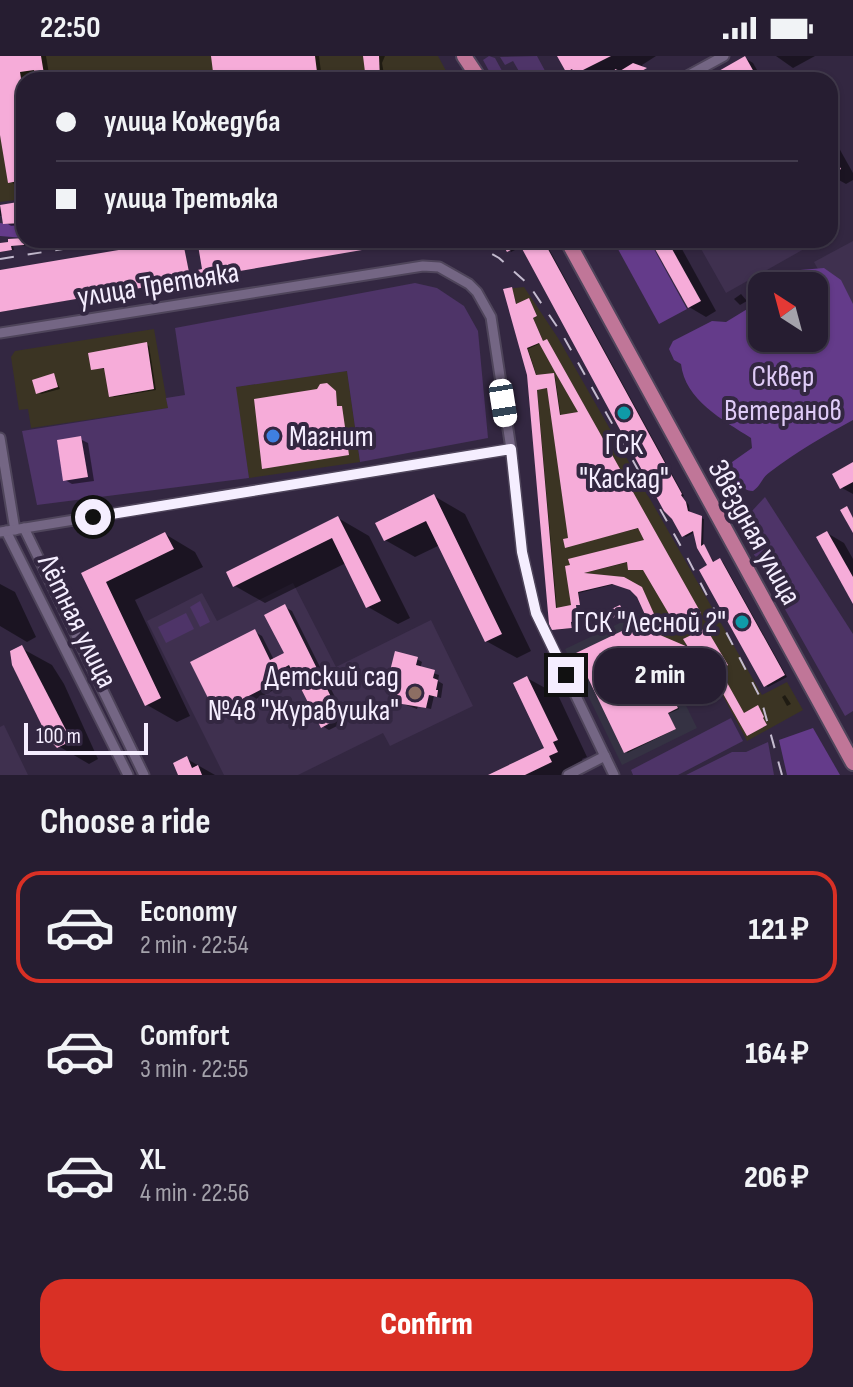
<!DOCTYPE html>
<html lang="en">
<head>
<meta charset="utf-8">
<style>
  :root { --surface:#261d31; --page:#2e2639; --text:#f1f3f6; --muted:#a4a2ab; --line:#423b4d; --accent:#d93025 }
  body { margin:0; font-family:"Sofia Sans Condensed",sans-serif; background:var(--page); color:var(--text); height:100vh; display:flex; flex-direction:column; font-size:30px; white-space:nowrap }
  * { box-sizing:border-box; margin:0 }
  p { font-size:26px; color:var(--muted) }
  .icon { flex:none; width:44px; height:44px; fill:none; stroke:currentColor; stroke-width:2; stroke-linecap:round; stroke-linejoin:round }
  .map { position:relative; height:719px; overflow:hidden }
  .panel { display:flex; flex-direction:column; background:var(--surface); flex:1 }
  .panel>* { flex:none }
  .top-card { position:absolute; left:16px; top:16px; width:822px; height:176px; border-radius:24px; box-shadow:0 2px 6px #0004,0 0 0 2px var(--line); display:grid; align-content:center; height:176px; padding:0 40px; background:var(--surface) }
  .needle { width:52px; rotate:324deg }
  .controls { position:absolute; left:748px; top:216px; display:grid; gap:16px }
  .controls a { display:grid; place-items:center; width:80px; height:80px; border-radius:16px; background:var(--surface); box-shadow:0 2px 6px #0004,0 0 0 2px var(--line); font-size:40px }
  .scale { position:absolute; left:24px; bottom:20px; width:124px; box-sizing:border-box; padding-left:8px; border:4px solid #f5eeff; border-top:0; font-size:22px; line-height:28px; white-space:nowrap; color:#f5eeff; -webkit-text-stroke:6px #332741; paint-order:stroke }
  .end { position:absolute; width:36px; height:36px; margin:-18px; border:10px solid #f5eeff; background:#111; box-shadow:0 0 0 4px #111 }
  .from { border-radius:50% }
  .bubble { position:absolute; height:56px; border-radius:24px; background:var(--surface); box-shadow:0 2px 6px #0004,0 0 0 2px var(--line); font-size:26px; font-weight:800; line-height:56px; text-align:center }
  .car { position:absolute; width:24px; height:48px; margin:-24px -12px; border-radius:10px; box-shadow:0 0 6px 2px #0007; background:linear-gradient(#fff 24%,#345 0 40%,#fff 0 76%,#345 0 86%,#fff 0) }
  .top-card b { display:flex; align-items:center; gap:28px; height:76px; font-size:30px }
  .top-card b+b { border-top:2px solid var(--line) }
  .top-card i { width:20px; height:20px; background:var(--text) }
  ul { padding:0; list-style:none }
  li { display:flex; align-items:center; gap:24px; height:112px; margin:0 16px 12px; padding:0 24px; border:4px solid transparent; border-radius:24px }
  li div { flex:1 }
  li b { display:block; font-size:30px }
  li em { font-style:normal; font-weight:800 }
  li.current { border-color:var(--accent) }
  li>.icon { width:72px; height:72px; stroke-width:1.5 }
  h2 { padding:0 40px; font-size:36px; line-height:96px }
  .action { display:flex; gap:16px; margin-top:auto; padding:16px 40px }
  .action a { flex:1; height:92px; border-radius:24px; background:var(--accent); color:#fff; font-size:32px; font-weight:800; line-height:92px; text-align:center }
  .status { display:flex; justify-content:space-between; align-items:center; height:56px; padding:0 40px; background:var(--surface); direction:ltr }
  .status svg { height:22px; fill:currentColor }
  .map>svg:first-child { display:block }
</style>
</head>
<body>
<div class="status"><b>22:50</b><svg viewBox="0 0 49 12"><path d="M0 12V9h3v3zM5 12V6h3v6zM10 12V3h3v9zM15 12V0h3v12zM26 1h20v11H26zM47 4h2v5h-2z"/></svg></div>
<div class="map">
<svg width="853" height="719" viewBox="0 0 853 719">
  <rect width="100%" height="100%" fill="#332741"/>
  <path fill="#353243" d="M641,557l56,115 -75,37 -57,-116z"/>
  <g fill="#3b3423">
    <path d="M0,0h438l13,24h-427v119l-24,3z"/>
    <path d="M524,231l34,51 204,357 25,-13 16,28 -56,31 -34,-64 -10,-3 -17,-29 -21,8 -27,-59 -25,-13 -40,10 3,29 -23,1 -22,-243 -25,-89z"/>
    <path d="M154,273l14,79 -137,20 -3,-19 -9,1 -8,-53 4,-6z"/>
    <path d="M347,315l13,91 -111,16 -14,-91z"/>
  </g>
  <g fill="#3f304f">
    <path d="M696,184h124l-94,53z"/>
    <path d="M853,185v92l-39,-71z"/>
    <path d="M293,527l43,84 95,-47 42,86 -83,40 -7,-13 -85,42h-74l-77,-154 55,-28 15,28z"/>
    <path d="M4,669l24,50h-28v-48z"/>
  </g>
  <g fill="#4e3468">
    <path d="M489,0l6,2 12,22h-13l-11,-20z"/>
    <path d="M537,0l13,24h-26l-11,-19 -8,4 -5,-8z"/>
    <path d="M415,227l22,5 27,18 14,25 10,107 -128,24 -13,-91 -111,16 13,91 -212,27 -15,-74 146,-23 -2,-10 19,-3 -10,-67z"/>
    <path d="M765,441l88,137v77l-8,5 -107,-190z"/>
    <path d="M200,545l10,21 -10,5 -10,-20z"/>
    <path d="M186,557l8,16 -28,14 -8,-16z"/>
    <path d="M731,662l12,23 -65,34h-45l-2,-5z"/>
    <path d="M768,686l6,33h-88l46,-23h14z"/>
  </g>
  <g fill="#643b8a">
    <path d="M0,167l24,3v12l-24,-2z"/>
    <path d="M613,184h36l38,69 -28,15z"/>
    <path d="M824,212l17,12 12,24v116c-29,16 -57,32 -83,52 -8,5 -9,14 -17,19 -14,-1 -21,-13 -28,-24l27,-19 -1,-10c-28,-18 -66,-38 -70,-74l-7,-4 -5,-11 4,-8 39,-20 14,1 36,-22v38h52v-52h-34l20,-16z"/>
    <path d="M813,672l27,47h-53l-8,-35z"/>
  </g>
  <g fill="#0007" fill-rule="evenodd">
    <path d="M0,0h46l4,24h-12l-1,-7 -11,2 1,5h-3v104l-8,1 -7,-4 -9,-59z"/>
    <path d="M213,0h106l3,24h-106z"/>
    <path d="M365,0h20l-3,7 3,17h-17z"/>
    <path d="M558,0h98l-14,9 3,4 -18,11h-43l-17,-10z"/>
    <path d="M776,0h39l-22,12z"/>
    <path d="M745,2l8,5 8,14 -6,3h-48z"/>
    <path d="M340,17l6,3v4h-10l-1,-6z"/>
    <path d="M786,19l9,5h-17z"/>
    <path d="M830,76l23,41v7l-7,4 -16,-9z"/>
    <path d="M24,147v22l-13,1 -6,-4v-7l-5,1v-9z"/>
    <path d="M191,184h16l2,11 65,-11h141l-415,72v-40zM200,188l5,27 -16,3 -5,-27z"/>
    <path d="M502,184h42l140,256 -2,1 7,8 1,9 14,5 -1,27 12,17 5,-3 3,2 64,115 -19,10 -2,-1 -67,-139 -4,-15 -9,5 -3,-2 -160,-289 -12,6z"/>
    <path d="M652,184h25l39,71 -10,6 -17,-10z"/>
    <path d="M10,185l35,-1 1,5 -33,1 1,4 -14,2v-7l10,-1z"/>
    <path d="M512,233l5,17 13,-5 7,16 -4,1 11,25 4,-1 153,272 -24,11 -32,-56 -16,-7 -49,12 63,16 20,44 -4,3 26,11 -29,13 23,48 -11,5 8,15 -49,24 22,-133 -11,-24 -13,-11 -10,-1 -36,9 1,12h-4l3,16 -7,1v6l-16,2 -27,-255zM541,287l40,71 -20,3 -6,-41 -18,1 -9,-28zM549,332l21,151 -3,7 73,-18 8,13 -81,27 7,39 -17,3 -20,-221z"/>
    <path d="M741,238l6,7 -7,4 -6,-6z"/>
    <path d="M146,288l3,2 7,44 -42,7 -3,-2 -5,-26h-13z"/>
    <path d="M54,319l6,14 -19,5 -3,-2z"/>
    <path d="M80,383l8,4 6,38 -22,3 -7,-4z"/>
    <path d="M853,408v30l-11,-6z"/>
    <path d="M434,440l31,18 66,137 -14,7 -31,-17 -46,-96 -25,12 -30,-17z"/>
    <path d="M338,462l31,18 41,82 -12,6 -30,-17 -22,-44 -81,40 -30,-17z"/>
    <path d="M827,477l17,10 9,16v41z"/>
    <path d="M165,478l30,18 8,15 -68,33 55,116 -13,6 -30,-17 -63,-131z"/>
    <path d="M0,528l15,8 21,45 -9,5 -27,-16z"/>
    <path d="M285,551l7,4 55,110 -18,9 -7,-4 -28,-56 -12,6 2,4 -8,4 2,4 -44,22 -9,-7 -6,3 -7,-4 43,-70 7,4 12,24 12,-6z"/>
    <path d="M21,592l31,17 12,19 34,75 -9,5 -34,-20z"/>
    <path d="M417,603l5,3 -2,7 19,6 -1,6 5,3 -2,14 -7,-2 -3,13 -13,-3 -1,3 -19,-7z"/>
    <path d="M527,622l31,17 29,62 -5,2 5,10 -8,6h-86l54,-26z"/>
    <path d="M785,639l6,9 -4,2 -5,-9z"/>
    <path d="M187,703l28,16h-35z"/>
  </g>
  <g fill="#f6acd9" fill-rule="evenodd">
    <path d="M0,0h41l4,24h-9l-2,-10 -14,2 4,26v82l-16,3 -8,-48z"/>
    <path d="M211,0h104l3,24h-104z"/>
    <path d="M363,0h16l1,24h-14z"/>
    <path d="M557,0h54l-36,18 -3,-5 -6,3z"/>
    <path d="M745,0l9,16 -15,8h-36z"/>
    <path d="M633,7l14,5 -21,12h-22l10,-6 1,-5 5,2z"/>
    <path d="M830,94l11,19 -11,6z"/>
    <path d="M24,145v22l-21,1 -3,-19z"/>
    <path d="M24,182v7l-13,1 1,4 -12,2v-9l8,-1v-3z"/>
    <path d="M178,184h29l2,9 53,-9h80v5l30,-5h25v4l-397,68v-42zM198,189l4,24 -13,3 -5,-25z"/>
    <path d="M500,184h43l139,254 -1,1 5,7 2,9 14,5 -1,30 3,-2 9,18 7,-4 65,117 -21,12 -65,-117 8,-5 -10,-17 -4,-17 -11,6 -10,-18 -8,-8 -144,-266 -13,7z"/>
    <path d="M650,184h17l34,61 -13,7z"/>
    <path d="M512,231l4,17 13,-6 8,18 -4,2 10,23 4,-2 154,274 -25,13 -33,-56h-15l-1,-8 -43,11 40,4 18,10 21,47 -3,1 28,12 -5,-8 23,-11 22,37 -8,5 24,43 14,-8 6,12 -1,1 4,7 -20,11 -34,-60 -10,6 -20,-34 -28,12 23,48 -10,5 8,16 -52,24 -48,-100 71,-34 -10,-22 -7,-7 -18,-6 -34,8 2,13h-4l2,16 -7,1 1,6 -20,2 -3,-6 -22,-249 -24,-86zM539,287l16,29 23,40 -18,3 -6,-42 -18,2 -9,-27zM547,332l21,150 -5,1 2,9 73,-20 6,12 -76,19 2,6 -5,1 6,39 -15,3 -19,-218z"/>
    <path d="M147,286l7,47 -45,8 -5,-29 -13,2 -3,-17z"/>
    <path d="M54,317l4,14 -22,7 -4,-14z"/>
    <path d="M327,327l9,8 1,15h5l7,49 -87,14 -8,-70 63,-10 3,-5z"/>
    <path d="M81,380l7,41 -25,4 -6,-41z"/>
    <path d="M853,406v20l-13,7 -8,-15z"/>
    <path d="M434,438l68,140 -17,8 -59,-121 -42,20 -9,-18z"/>
    <path d="M847,450l6,12v15l-13,-23z"/>
    <path d="M338,460l43,85 -15,7 -34,-70 -99,49 -7,-15z"/>
    <path d="M827,475l26,46v27l-37,-67z"/>
    <path d="M165,476l9,17 -68,33 55,116 -16,8 -64,-133z"/>
    <path d="M285,548l56,113 -20,11 -32,-63 -13,7 2,4 -8,4 2,4 -47,24 -4,-9 -10,5 -21,-42 65,-33 15,31 14,-7 -20,-38z"/>
    <path d="M620,549l4,8 -28,12 -4,-7z"/>
    <path d="M22,589l44,85 3,12 -12,6 -9,-10 -36,-73 -2,-14z"/>
    <path d="M395,595l23,6 -2,8 19,5 -2,8 5,2 -2,10h2l-1,7 -8,-2 -3,13 -30,-5 1,-3 -7,-2 4,-22 -5,-1z"/>
    <path d="M527,620l31,64 -5,2 5,10 -9,4 3,6 -27,13h-37l56,-27 -31,-65z"/>
    <path d="M187,700l5,12 6,-3 4,10h-24l-5,-12z"/>
  </g>
  <g fill="none" stroke-linecap="round" stroke-linejoin="round">
    <defs>
      <g id="street">
        <path d="M680,24l44,-24"/>
        <path d="M0,277l423,-67 16,1 30,17 8,8 14,25 20,132 11,103 14,61 78,162"/>
        <path d="M0,382l15,92"/>
        <path d="M24,472l120,247"/>
        <path d="M6,475l122,244"/>
        <path d="M0,476l511,-83"/>
        <path d="M568,719l37,-19"/>
      </g>
      <g id="primary">
        <path d="M464,0l16,24"/>
        <path d="M567,184l286,523"/>
      </g>
    </defs>
    <use href="#street" stroke="#4f455b" stroke-width="13"/>
    <use href="#primary" stroke="#4f455b" stroke-width="18"/>
    <use href="#street" stroke="#746684" stroke-width="9"/>
    <use href="#primary" stroke="#c07698" stroke-width="14"/>
    <g stroke="#c4bbcf" stroke-width="2" stroke-dasharray="14 14" stroke-linecap="butt">
      <path d="M468,184l31,18 30,27 33,49 126,225 73,140 21,76"/>
      <path d="M0,203l119,-19"/>
    </g>
  </g>
  <g fill="none" stroke-linecap="round" stroke-linejoin="round">
    <path stroke="#f5eeff" stroke-width="10" d="M93,461l418,-68 11,103 14,61 30,62"/>
  </g>
  <g fill="#0f9aa8" stroke="#332741" stroke-width="3">
    <circle cx="624" cy="357" r="8"/>
    <circle cx="742" cy="566" r="8"/>
  </g>
  <circle fill="#3f7fe0" stroke="#332741" stroke-width="3" cx="273" cy="380" r="8"/>
  <circle fill="#8d6e63" stroke="#332741" stroke-width="3" cx="415" cy="637" r="8"/>
  <g text-anchor="middle" stroke-width="8" stroke-linejoin="round" paint-order="stroke">
    <g font-size="30" fill="#f5eeff" stroke="#332741">
      <text transform="translate(158 228) rotate(-9)" y="10">улица Третьяка</text>
      <text transform="translate(755 476) rotate(61)" y="10">Звёздная улица</text>
      <text transform="translate(78 565) rotate(64)" y="10">Лётная улица</text>
    </g>
    <g font-size="30" fill="#dfcbf7" stroke="#332741">
      <text x="783" y="330">Сквер<tspan x="783" dy="34">Ветеранов</tspan></text>
    </g>
    <g font-size="30" fill="#f5eeff" stroke="#332741" text-anchor="end">
      <text x="289" y="390" text-anchor="start">Магнит</text>
      <text x="624" y="398" text-anchor="middle">ГСК<tspan x="624" dy="34">"Каскад"</tspan></text>
      <text x="726" y="576">ГСК "Лесной 2"</text>
      <text x="399" y="630">Детский сад<tspan x="399" dy="34">№48 "Журавушка"</tspan></text>
    </g>
  </g>
</svg>
<div class="controls">
<a><svg class="needle" viewBox="-14 -14 28 28"><path d="M0-13l5 13h-10z" fill="#e53935"/><path d="M0 13l5-13h-10z" fill="#a4a2ab"/></svg></a>
</div>
<div class="scale">100 m</div>
<i class="end from" style="left:93px;top:461px"></i>
<i class="end" style="left:566px;top:619px"></i>
<div class="bubble" style="left:594px;top:592px;width:132px">2 min</div>
<i class="car" style="left:503px;top:347px;rotate:171deg"></i>
<div class="top-card">
<b><i class="from"></i>улица Кожедуба</b>
<b><i></i>улица Третьяка</b>
</div>
</div>
<section class="panel">
<h2>Choose a ride</h2>
<ul>
<li class="current"><svg class="icon" aria-label="car" viewBox="0 0 24 24"><path d="M5 17H2v-5l4-1 3-4h7l3 4 3 1v5h-3M9 17h6M6 11h13"/><circle cx="7" cy="17" r="2"/><circle cx="17" cy="17" r="2"/></svg><div><b>Economy</b><p>2 min · 22:54</p></div><em>121 ₽</em></li>
<li><svg class="icon" aria-label="car" viewBox="0 0 24 24"><path d="M5 17H2v-5l4-1 3-4h7l3 4 3 1v5h-3M9 17h6M6 11h13"/><circle cx="7" cy="17" r="2"/><circle cx="17" cy="17" r="2"/></svg><div><b>Comfort</b><p>3 min · 22:55</p></div><em>164 ₽</em></li>
<li><svg class="icon" aria-label="car" viewBox="0 0 24 24"><path d="M5 17H2v-5l4-1 3-4h7l3 4 3 1v5h-3M9 17h6M6 11h13"/><circle cx="7" cy="17" r="2"/><circle cx="17" cy="17" r="2"/></svg><div><b>XL</b><p>4 min · 22:56</p></div><em>206 ₽</em></li>
</ul>
<div class="action"><a>Confirm</a></div>
</section>
</body>
</html>
